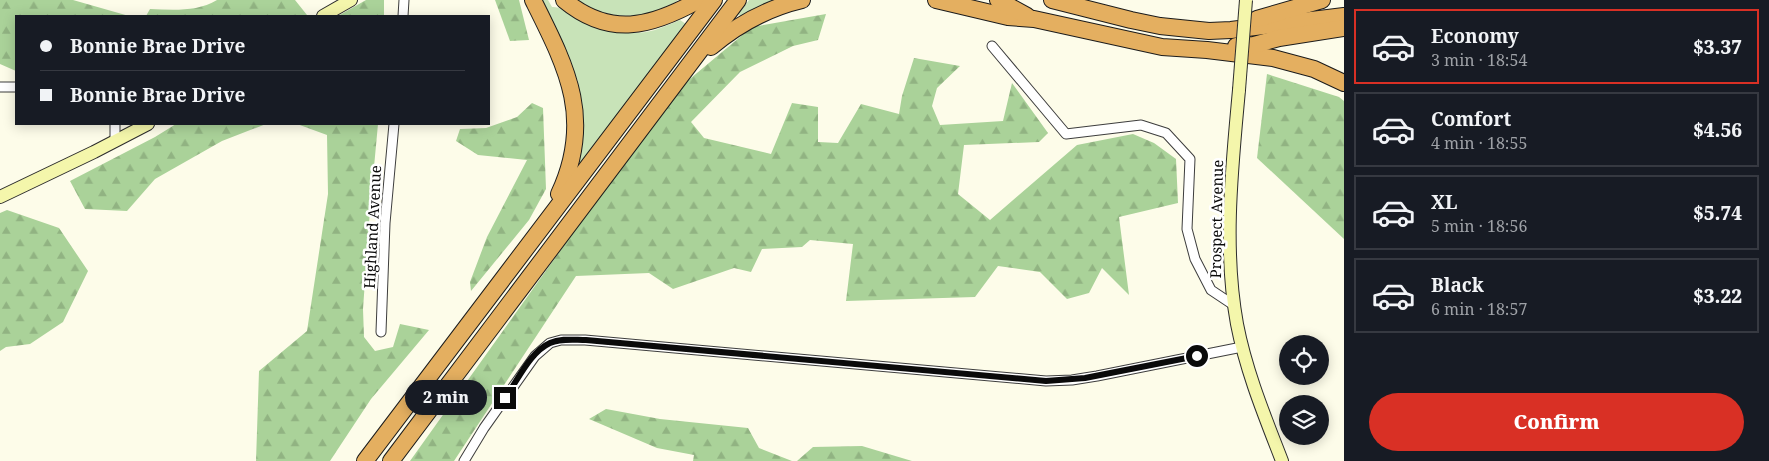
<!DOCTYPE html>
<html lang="en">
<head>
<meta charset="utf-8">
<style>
  :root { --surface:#171b24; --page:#20242c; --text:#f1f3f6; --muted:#9ea1a6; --line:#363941; --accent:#d93025 }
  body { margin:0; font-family:"Noto Serif",serif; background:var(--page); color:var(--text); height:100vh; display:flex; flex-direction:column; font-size:19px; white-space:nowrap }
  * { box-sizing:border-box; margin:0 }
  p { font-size:16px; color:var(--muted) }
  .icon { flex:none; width:28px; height:28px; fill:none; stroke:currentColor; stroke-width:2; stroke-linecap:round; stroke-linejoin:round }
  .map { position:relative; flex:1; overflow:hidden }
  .sheet { display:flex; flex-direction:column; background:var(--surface); width:425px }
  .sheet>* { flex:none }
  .banner { position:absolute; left:15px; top:15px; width:475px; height:110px; border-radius:0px; box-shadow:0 2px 12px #0003; display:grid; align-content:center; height:110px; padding:0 25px; background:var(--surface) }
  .buttons { position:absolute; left:1279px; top:335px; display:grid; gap:10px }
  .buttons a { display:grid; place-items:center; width:50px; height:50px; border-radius:50%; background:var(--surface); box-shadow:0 2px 12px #0003; font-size:25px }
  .end { position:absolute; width:22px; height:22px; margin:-11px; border:6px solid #0a0a0a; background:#fff; box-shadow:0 0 0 2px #fff }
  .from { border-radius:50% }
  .bubble { position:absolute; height:35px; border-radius:18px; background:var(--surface); box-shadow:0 2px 12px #0003; font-size:16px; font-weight:800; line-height:35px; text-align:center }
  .banner b { display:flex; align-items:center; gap:18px; height:48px; font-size:19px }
  .banner b+b { border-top:1px solid var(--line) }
  .banner i { width:12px; height:12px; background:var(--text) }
  ul { padding:9px 0 0; list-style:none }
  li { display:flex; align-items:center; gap:15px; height:75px; margin:0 10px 8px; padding:0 15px; border:2px solid var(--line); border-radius:0px }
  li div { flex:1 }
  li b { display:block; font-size:19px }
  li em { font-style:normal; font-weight:800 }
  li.current { border-color:var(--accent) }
  li>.icon { width:45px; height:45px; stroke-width:1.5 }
  .button { display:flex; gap:10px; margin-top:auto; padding:10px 25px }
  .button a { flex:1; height:58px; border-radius:30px; background:var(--accent); color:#fff; font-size:20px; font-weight:800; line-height:58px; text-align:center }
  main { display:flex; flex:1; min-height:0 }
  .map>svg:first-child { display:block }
</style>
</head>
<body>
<main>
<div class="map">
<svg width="1344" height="461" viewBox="0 0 1344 461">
  <defs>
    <pattern id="forest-firs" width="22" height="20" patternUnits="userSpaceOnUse" patternTransform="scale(1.25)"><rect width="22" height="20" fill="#aad299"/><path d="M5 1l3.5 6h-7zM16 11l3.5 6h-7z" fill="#91b382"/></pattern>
  </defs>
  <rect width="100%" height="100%" fill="#fdfce9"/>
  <g fill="#c8e3b8">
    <path d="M540,0h8l4,7c11,-1 19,9 27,13 23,11 52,17 76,10 9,-3 17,-7 25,-10l6,4 -107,144h-4l7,-55 -4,-32z"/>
    <path d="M577,0h101l-4,3c-10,4 -23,11 -34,12 -21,3 -46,-2 -63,-15z"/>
    <path d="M749,0h27l-35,16 -3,-1z"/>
  </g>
  <g fill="url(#forest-firs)">
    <path d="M0,0h73l56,16h-113v55l-16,-7z"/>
    <path d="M217,0h78l12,15 -2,1h-159l4,-7c23,1 47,3 67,-9z"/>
    <path d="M366,0h18v16h-46z"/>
    <path d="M495,0h24l10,40 -19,1z"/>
    <path d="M826,14l-8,26 -25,6 -53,26 -49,50 13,16 67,16 21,-51 26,4v35l20,1 23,-39 38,10 3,-18 12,-38 46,8 -23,22 -5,18 8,19 63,-4 9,-38 36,50 -9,9 -75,3 -6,49 32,26 87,-75 56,-11 21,9 22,16 2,44 -59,14 10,78 -27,-27 -13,25 -22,6 -27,-27 -42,-6 -23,31 -129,4 7,-57 -43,-4 -8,7 -40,2 -11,23 -17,-4 -61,21 -24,-16 -73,3 -122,185h-44l180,-252 95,-126 67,-56z"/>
    <path d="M1267,74l72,23 5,4v138l-87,-81z"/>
    <path d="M532,103l11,5 3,81 -17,31 -58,71 -1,-9 17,-45 40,-77 -49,-5 -22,-14 4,-12 26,-1 31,-11z"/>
    <path d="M176,124h90l-44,17 -67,38 -28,32 -42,-2 -15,-28 85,-44z"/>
    <path d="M297,124h81l-8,86 -7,99 1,28 11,14 18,-4 7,-23 29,6 -58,69 -41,62h-74l3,-90 48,-40 21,-137 -1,-59z"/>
    <path d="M7,210l52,18 29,43 -25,51 -33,22 -24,3 -6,4v-138z"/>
    <path d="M606,409l54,10 88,9 11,20 33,13h-99l1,-6 -37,-7 -68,-29z"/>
    <path d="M862,446l50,15h-115l16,-14z"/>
  </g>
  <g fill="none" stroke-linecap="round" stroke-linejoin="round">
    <defs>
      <g id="street">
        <path d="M403,16l1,-16"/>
        <path d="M992,46l74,88 75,-9 25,8 24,26 -3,70 8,30 16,31 24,16"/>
        <path d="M0,87h16"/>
        <path d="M115,124v17"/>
        <path d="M381,332l4,-109 9,-99"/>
        <path d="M464,461l20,-33 51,-72 15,-13 11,-3h24l461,41 26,-1 25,-4 145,-29"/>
      </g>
      <g id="secondary">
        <path d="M323,16l28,-16"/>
        <path d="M1239,90c-7,77 -16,157 -2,234 9,47 28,93 45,137"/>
        <path d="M0,197l94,-45 54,-28"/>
      </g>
      <g id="highway">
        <path d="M533,0c34,68 61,119 26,194"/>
        <path d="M564,0c46,38 87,27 135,0"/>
        <path d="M936,0l72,17 26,2 128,28 45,3 66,8 41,11 30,14"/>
        <path d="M998,0l29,16"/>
        <path d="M1052,0l79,20 29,6 49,5 22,-1 113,-14"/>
        <path d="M1257,19l65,-19"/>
        <path d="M1236,46l18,-1 25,-7 65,-10"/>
        <path d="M711,47c26,-22 57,-39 91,-47"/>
        <path d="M365,461l349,-461"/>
        <path d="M391,461l347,-461"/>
      </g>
    </defs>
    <use href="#street" stroke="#3d3d3d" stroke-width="11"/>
    <use href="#secondary" stroke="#2c2c2c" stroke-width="14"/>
    <use href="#highway" stroke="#1b1b1b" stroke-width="18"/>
    <use href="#street" stroke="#fff" stroke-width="9"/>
    <use href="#secondary" stroke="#f4f6ab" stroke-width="12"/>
    <use href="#highway" stroke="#e4af60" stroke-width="16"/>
    <defs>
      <path id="secondary-bridge" d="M1239,90l7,-90"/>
    </defs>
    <use href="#secondary-bridge" stroke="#2c2c2c" stroke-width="14" stroke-linecap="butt"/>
    <use href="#secondary-bridge" stroke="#f4f6ab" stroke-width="12"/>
  </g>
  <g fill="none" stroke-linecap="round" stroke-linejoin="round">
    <path stroke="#0a0a0a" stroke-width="6" d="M505,398c13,-18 25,-46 45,-55 11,-5 24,-3 36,-3l460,41 39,-3 112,-22"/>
  </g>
  <g text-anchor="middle" stroke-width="5" stroke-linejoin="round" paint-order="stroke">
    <g font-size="15" fill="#0a0a0a" stroke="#fff">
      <text transform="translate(1217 219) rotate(-89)" y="5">Prospect Avenue</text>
      <text transform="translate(373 227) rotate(-87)" y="5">Highland Avenue</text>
    </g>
  </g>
</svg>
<div class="buttons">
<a><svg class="icon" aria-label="locate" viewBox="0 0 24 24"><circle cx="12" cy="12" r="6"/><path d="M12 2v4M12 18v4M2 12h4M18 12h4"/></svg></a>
<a><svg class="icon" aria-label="layers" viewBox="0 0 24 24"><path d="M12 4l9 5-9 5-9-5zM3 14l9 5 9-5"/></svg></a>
</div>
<i class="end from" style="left:1197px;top:356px"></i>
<i class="end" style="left:505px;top:398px"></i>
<div class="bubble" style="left:405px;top:380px;width:82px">2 min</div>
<div class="banner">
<b><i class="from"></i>Bonnie Brae Drive</b>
<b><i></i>Bonnie Brae Drive</b>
</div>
</div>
<section class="sheet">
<ul>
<li class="current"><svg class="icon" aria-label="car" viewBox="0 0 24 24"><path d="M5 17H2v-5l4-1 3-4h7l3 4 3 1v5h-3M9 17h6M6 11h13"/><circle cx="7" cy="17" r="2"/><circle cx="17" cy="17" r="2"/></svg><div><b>Economy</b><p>3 min · 18:54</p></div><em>$3.37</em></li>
<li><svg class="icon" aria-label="car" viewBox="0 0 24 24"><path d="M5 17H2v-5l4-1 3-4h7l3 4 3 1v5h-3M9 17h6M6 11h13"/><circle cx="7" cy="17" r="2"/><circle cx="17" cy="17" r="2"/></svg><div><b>Comfort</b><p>4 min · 18:55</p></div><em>$4.56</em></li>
<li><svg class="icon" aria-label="car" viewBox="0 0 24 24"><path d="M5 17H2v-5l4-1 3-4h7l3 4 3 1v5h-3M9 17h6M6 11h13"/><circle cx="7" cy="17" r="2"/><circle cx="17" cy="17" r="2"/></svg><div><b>XL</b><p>5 min · 18:56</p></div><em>$5.74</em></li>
<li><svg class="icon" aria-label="car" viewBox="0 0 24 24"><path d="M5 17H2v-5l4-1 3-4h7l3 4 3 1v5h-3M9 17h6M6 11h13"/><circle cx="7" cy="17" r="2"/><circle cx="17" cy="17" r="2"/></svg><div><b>Black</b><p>6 min · 18:57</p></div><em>$3.22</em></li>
</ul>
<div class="button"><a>Confirm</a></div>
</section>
</main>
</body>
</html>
